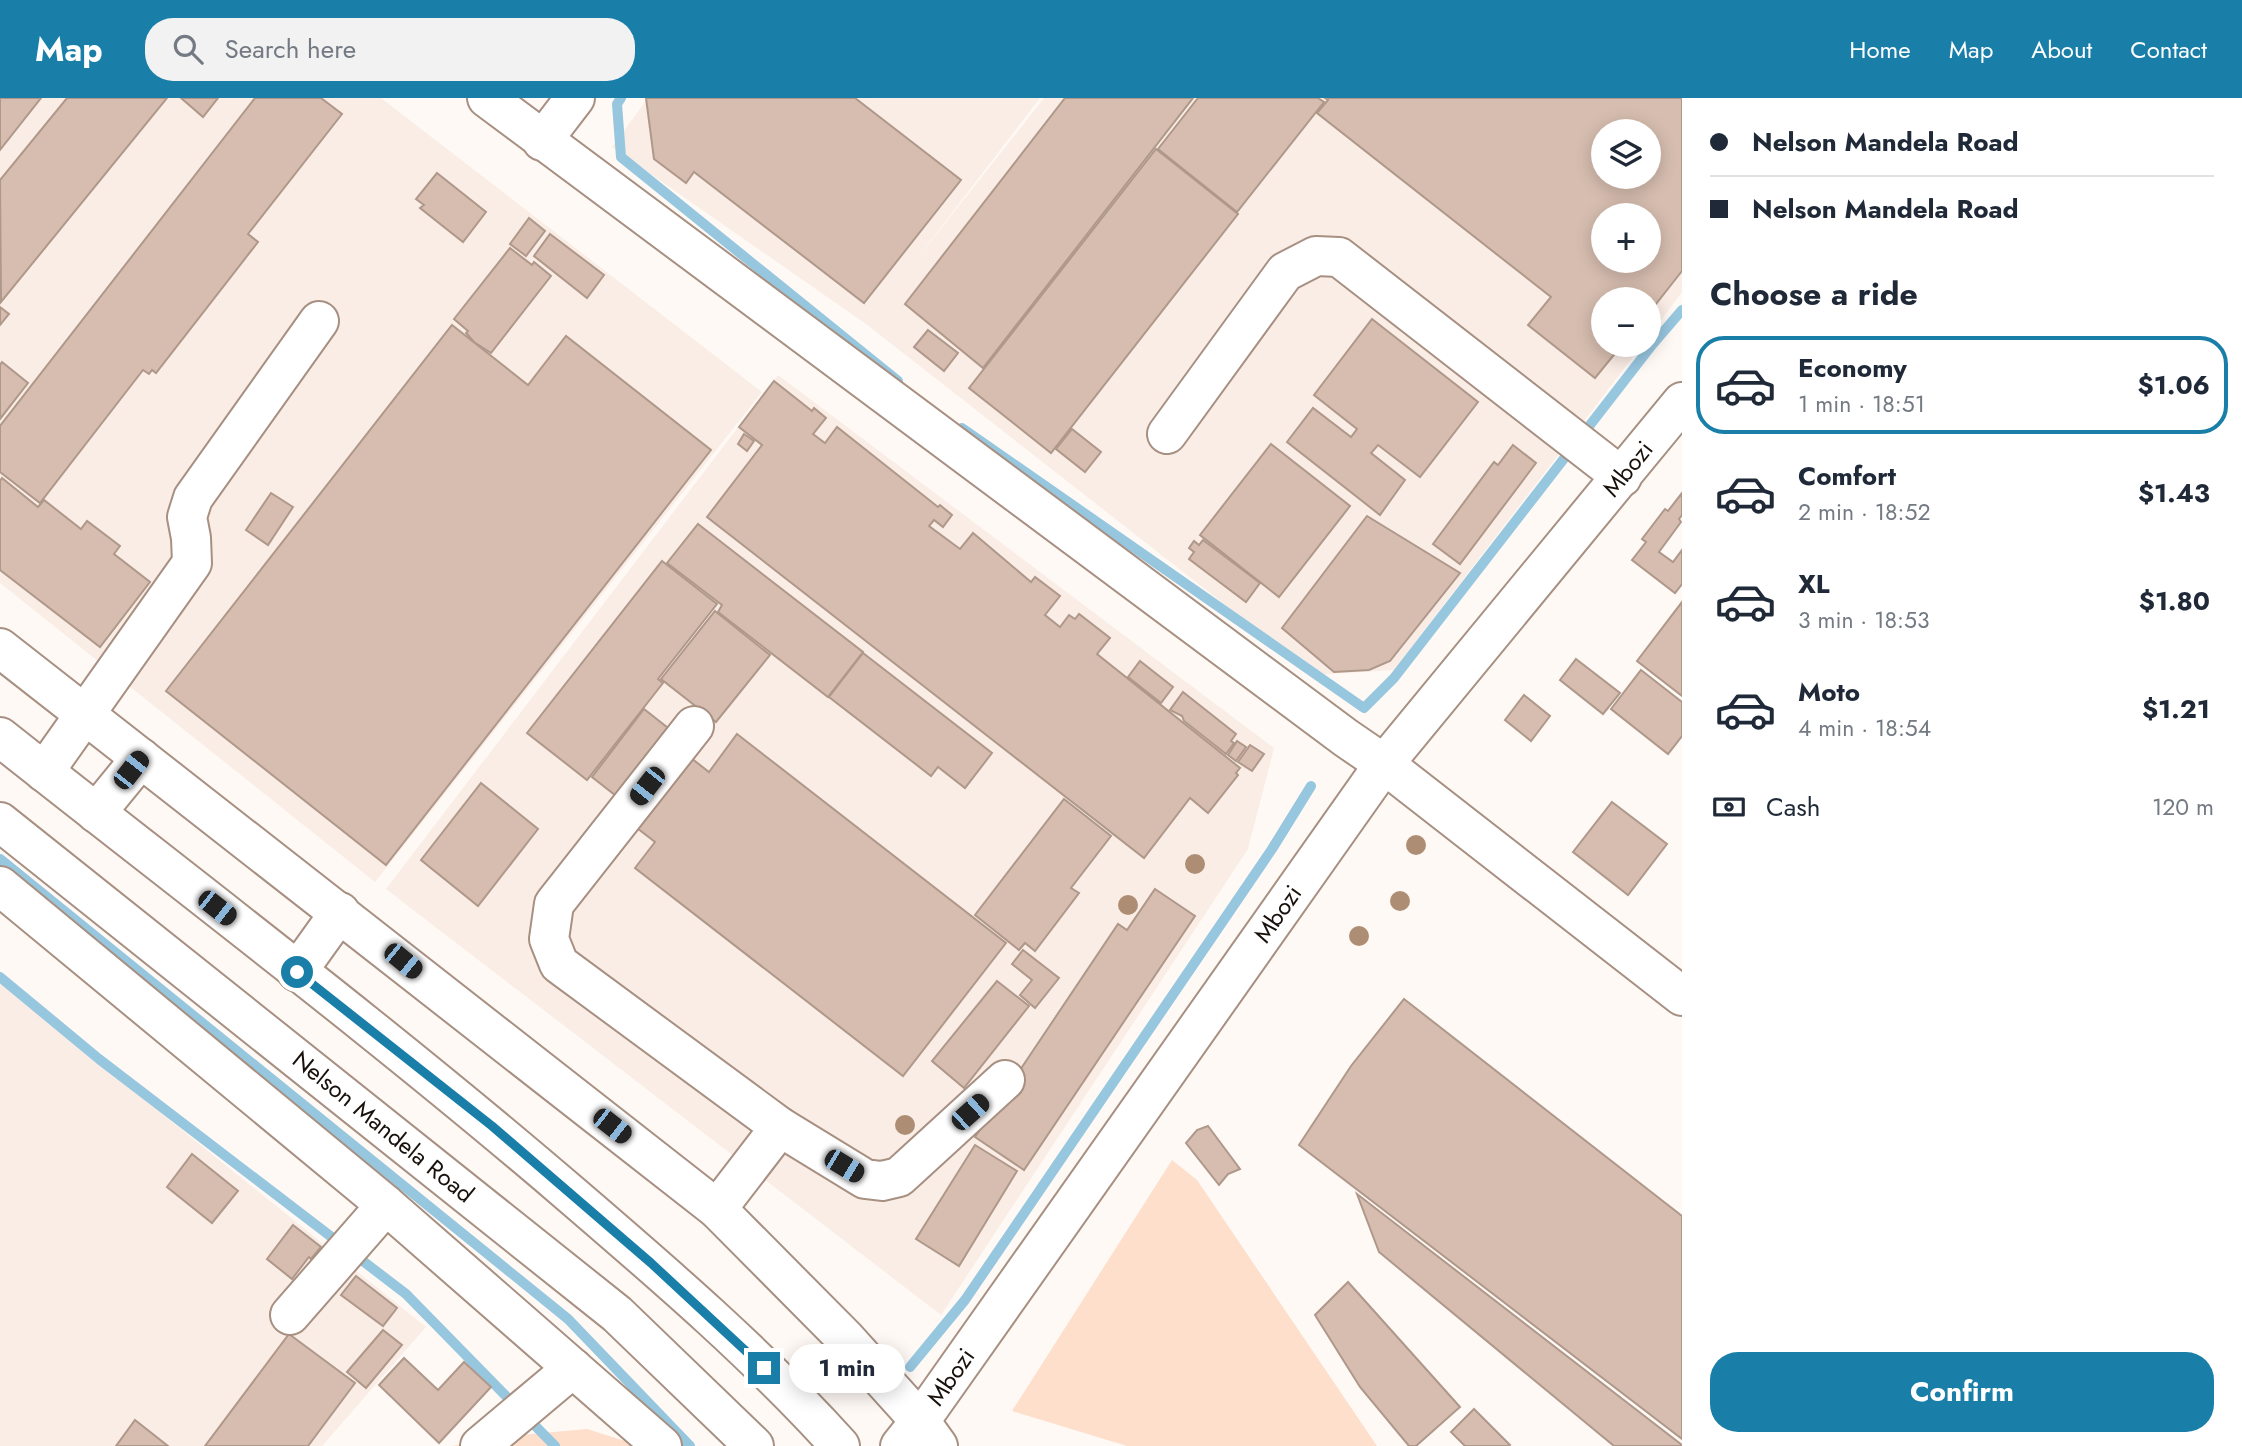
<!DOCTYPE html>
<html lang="en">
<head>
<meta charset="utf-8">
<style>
  :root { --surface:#fff; --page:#f2f2f3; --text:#1f2937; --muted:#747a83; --line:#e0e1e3; --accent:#197fa9 }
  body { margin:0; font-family:Jost,sans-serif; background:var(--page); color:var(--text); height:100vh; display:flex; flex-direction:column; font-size:26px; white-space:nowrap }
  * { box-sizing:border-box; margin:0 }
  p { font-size:23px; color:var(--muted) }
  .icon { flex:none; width:38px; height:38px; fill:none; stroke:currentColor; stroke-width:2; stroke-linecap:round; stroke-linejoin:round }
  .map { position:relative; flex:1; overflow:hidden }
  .details { display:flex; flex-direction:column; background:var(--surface); width:560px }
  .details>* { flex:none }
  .banner { display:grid; align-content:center; height:154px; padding:0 28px; background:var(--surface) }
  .controls { position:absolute; left:1591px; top:21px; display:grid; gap:14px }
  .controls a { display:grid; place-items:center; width:70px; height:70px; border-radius:50%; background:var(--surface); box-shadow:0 4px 18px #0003; font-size:35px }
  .end { position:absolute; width:32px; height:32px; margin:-16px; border:9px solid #197fa9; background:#fff; box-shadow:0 0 0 4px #fff }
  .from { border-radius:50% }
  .bubble { position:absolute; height:49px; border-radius:24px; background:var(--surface); box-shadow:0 4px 18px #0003; font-size:23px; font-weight:700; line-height:49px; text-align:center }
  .car { position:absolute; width:21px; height:42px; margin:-21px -10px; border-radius:9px; box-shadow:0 0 5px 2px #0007; background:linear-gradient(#222 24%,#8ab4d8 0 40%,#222 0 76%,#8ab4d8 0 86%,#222 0) }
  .banner b { display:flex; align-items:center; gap:24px; height:66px; font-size:26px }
  .banner b+b { border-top:2px solid var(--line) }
  .banner i { width:18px; height:18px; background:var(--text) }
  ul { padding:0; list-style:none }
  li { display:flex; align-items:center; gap:21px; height:98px; margin:0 14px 10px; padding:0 14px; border:4px solid transparent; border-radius:28px }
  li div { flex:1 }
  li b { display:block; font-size:26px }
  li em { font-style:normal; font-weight:700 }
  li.active { border-color:var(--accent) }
  li>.icon { width:63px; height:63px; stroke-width:1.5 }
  h2 { padding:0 28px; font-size:32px; line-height:84px }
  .pay { display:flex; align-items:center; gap:18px; height:77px; padding:0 28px; font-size:26px }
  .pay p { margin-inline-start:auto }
  .primary-button { display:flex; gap:14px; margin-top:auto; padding:14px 28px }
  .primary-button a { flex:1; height:80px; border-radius:28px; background:var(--accent); color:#fff; font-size:28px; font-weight:700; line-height:80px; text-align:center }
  header { display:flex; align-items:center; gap:42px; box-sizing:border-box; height:98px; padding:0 35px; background:var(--accent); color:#fff }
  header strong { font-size:33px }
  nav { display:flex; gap:38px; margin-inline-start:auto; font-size:24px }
  .search { width:490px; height:63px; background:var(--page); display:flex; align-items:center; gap:18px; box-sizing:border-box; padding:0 24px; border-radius:28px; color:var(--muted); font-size:26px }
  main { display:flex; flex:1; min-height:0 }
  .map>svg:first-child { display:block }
</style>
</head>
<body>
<header>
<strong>Map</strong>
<div class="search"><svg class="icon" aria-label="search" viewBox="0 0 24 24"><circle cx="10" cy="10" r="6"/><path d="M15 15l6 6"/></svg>Search here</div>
<nav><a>Home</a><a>Map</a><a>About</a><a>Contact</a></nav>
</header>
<main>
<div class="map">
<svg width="1682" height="1348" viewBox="0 0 1682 1348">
  <rect width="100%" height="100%" fill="#fef9f5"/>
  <g fill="#faede5" fill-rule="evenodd">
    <path d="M0,0h381l381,294 -387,490 -375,-299z"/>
    <path d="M648,0h392l-128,167 132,-167h638v194l-33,44 -1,-37h-45v46h39l-248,325 -79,5 -449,-351 -254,-177zM1603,33h45v46h-45zM1603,117h45v46h-45z"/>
    <path d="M778,277l496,373 -26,101 -307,466 -555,-426z"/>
    <path d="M0,885l426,344 -104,119h-322z"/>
  </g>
  <g fill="#fddfcc">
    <path d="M1172,1062l25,20 180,266h-250l-115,-35z"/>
    <path d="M587,1331l54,17h-189l57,-10z"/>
  </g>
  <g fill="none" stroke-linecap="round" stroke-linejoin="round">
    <g stroke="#97c6df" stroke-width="10">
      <path d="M621,0l-4,6 4,53 277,224"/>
      <path d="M962,330l402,280 30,-30 258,-333 30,-35"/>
      <path d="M0,761l568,460 122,127"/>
      <path d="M0,879l99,82 307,235 149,152"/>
      <path d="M910,1269l55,-67 307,-451 39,-63"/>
    </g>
  </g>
  <g fill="#d6bdaf" stroke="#af988a" stroke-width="2" fill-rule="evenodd">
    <path d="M0,0h41l-41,52z"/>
    <path d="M67,0h100l-166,204 -1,-122z"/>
    <path d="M181,0h37l-15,19z"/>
    <path d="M255,0h66l21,16 -94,120 10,8 -102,131 -4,-3 -3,4 -6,-4 -103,133 -40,-31v-46z"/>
    <path d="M646,0h209l106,82 -97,123 -170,-131 -8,11 -32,-24z"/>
    <path d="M1065,0h128l-210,270 -78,-64z"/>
    <path d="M1198,0h120l6,4 -87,110 -79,-63z"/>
    <path d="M1325,0h357v173l-34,43v-15h-45v46h19l-27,33 -67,-53 23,-28 -234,-184 11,-13zM1603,33h45v46h-45zM1603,117h45v46h-45z"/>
    <path d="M1156,51l82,65 -187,239 -82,-65z"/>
    <path d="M437,75l49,39 -23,30 -43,-34 4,-3 -8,-6z"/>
    <path d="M529,120l16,13 -19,25 -16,-12z"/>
    <path d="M550,136l54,41 -17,23 -53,-42z"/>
    <path d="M510,150l22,17 2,-3 17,14 -60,77 -17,-11 -8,-9 2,-2 -14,-12z"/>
    <path d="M0,209l9,7 -9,11z"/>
    <path d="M1372,221l106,83 -58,75 -42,-32 -7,8 34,27 -25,35 -93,-73 26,-34 38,29 6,-8 -43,-34z"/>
    <path d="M452,227l76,60 38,-49 145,114 -325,415 -220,-174z"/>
    <path d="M928,232l30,23 -14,18 -30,-24z"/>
    <path d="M2,264l26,21 -28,36v-54z"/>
    <path d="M774,283l38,30 2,-3 12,10 -13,16 12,9 12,-16 101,80 2,-2 12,10 -9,12 -9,-7 -5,6 31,23 13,-16 58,49 4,-5 25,19 -15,19 15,12 9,-12 6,4 4,-5 31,24 -13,16 143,114 -4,5 2,2 -30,38 -18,-15 -46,60 -437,-341 55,-72 -23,-18z"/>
    <path d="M1072,331l29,23 -16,20 -29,-23z"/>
    <path d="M744,336l10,7 -7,10 -9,-7z"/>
    <path d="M1271,346l79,62 -71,91 -79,-62z"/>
    <path d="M1513,347l23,18 -76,101 -27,-20 61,-82 4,3z"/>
    <path d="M2,380l36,29 6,-7 37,29 6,-8 33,25 -6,8 36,28 -50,65 -100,-77v-89z"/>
    <path d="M271,395l22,14 -25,38 -22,-15z"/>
    <path d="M1682,395v22l-3,4 2,3 -22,30 14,10 9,-12v34l-7,9 -43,-33 14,-18 -4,-3 23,-30 3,2z"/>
    <path d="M1367,418l93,57 -70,88 -21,9 -35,2 -52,-44z"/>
    <path d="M698,426l165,128 -35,45 -110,-85 4,-7 -55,-42z"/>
    <path d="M1203,442l57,43 -14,19 -57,-43 5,-7 -5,-4 5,-7 5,4z"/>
    <path d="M662,463l55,43 -59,75 5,4 -76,97 -60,-47z"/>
    <path d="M1682,504v94l-45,-35z"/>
    <path d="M715,513l55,44 -54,67 -55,-43z"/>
    <path d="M863,555l129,100 -27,35 -27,-21 -7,9 -102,-79z"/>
    <path d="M1576,561l44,34 -17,21 -43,-34z"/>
    <path d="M1140,563l33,26 -12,16 -33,-26z"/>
    <path d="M1641,572l41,32v34l-14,18 -57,-45z"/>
    <path d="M1183,594l53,42 -5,7 3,2 -8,11 -42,-33 -2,-5 -12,-6z"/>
    <path d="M1524,597l26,21 -19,25 -26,-21z"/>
    <path d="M644,611l38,30 -53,67 -37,-29z"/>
    <path d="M737,636l269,209 -103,133 -268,-208 20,-26 -27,-21 54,-70 27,21z"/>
    <path d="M1237,643l9,6 -10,14 -8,-6z"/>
    <path d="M1250,647l14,9 -12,17 -14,-9z"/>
    <path d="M481,685l57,46 -60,77 -57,-46z"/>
    <path d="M1064,701l47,37 -40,52 8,5 -44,58 -10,-8 -6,7 -44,-35z"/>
    <path d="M1612,704l55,42 -39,51 -55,-43z"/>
    <path d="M1155,791l40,27 -171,254 -49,-33 143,-213 9,6z"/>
    <path d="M1023,852l36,28 -24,30 -15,-13 12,-15 -20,-16z"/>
    <path d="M997,883l32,25 -65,82 -32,-27z"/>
    <path d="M1404,901l278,217v223l-383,-294 52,-79z"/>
    <path d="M1208,1028l32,43 -12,5 -9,11 -33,-42 11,-13z"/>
    <path d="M975,1047l42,26 -58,95 -43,-27z"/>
    <path d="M192,1056l46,37 -26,32 -45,-36z"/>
    <path d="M1357,1096l325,251v1h-68l-235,-194z"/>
    <path d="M293,1127l28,22 -10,12 -2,-2 -17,22 -25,-20z"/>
    <path d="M356,1178l41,32 -14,18 -42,-31z"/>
    <path d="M1348,1184l112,125 -44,39h-7l-49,-59 -45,-72z"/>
    <path d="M383,1232l19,15 -36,43 -19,-16z"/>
    <path d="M289,1236l66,49 -47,63h-103z"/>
    <path d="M404,1260l34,32 26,-28 27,25 -52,56 -60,-58z"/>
    <path d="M1474,1311l36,36 -1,1h-44l-14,-14z"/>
    <path d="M135,1322l33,26h-52z"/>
  </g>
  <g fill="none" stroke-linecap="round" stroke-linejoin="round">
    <defs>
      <g id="minor">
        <path d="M487,0l859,640 38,26 298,232"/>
        <path d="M542,43l33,-43"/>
        <path d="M1167,336l118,-162 31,-16 23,1 283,220"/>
        <path d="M0,550l717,561 129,130 74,82 18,25"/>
        <path d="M694,628l-140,178 -5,35 10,25 221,163 -63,82"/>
        <path d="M44,674l148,-209 -1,-25 -4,-21 6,-19 126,-177"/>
        <path d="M96,715l45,-55"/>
        <path d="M0,788l386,319 276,241"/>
        <path d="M297,874l43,-60"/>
        <path d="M780,1029l85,52 17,2 17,-4 106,-97"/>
        <path d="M290,1217l96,-110"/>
        <path d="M480,1348l93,-78"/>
        <path d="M900,1348l20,-25 464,-657 298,-362"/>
      </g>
      <g id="major">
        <path d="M0,639c192,152 388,300 574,460 92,79 185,159 266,249"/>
        <path d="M0,724l617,492 137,132"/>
      </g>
    </defs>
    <use href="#minor" stroke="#a79082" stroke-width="42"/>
    <use href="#major" stroke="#a79082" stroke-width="42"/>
    <use href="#minor" stroke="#fff" stroke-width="38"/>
    <use href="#major" stroke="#fff" stroke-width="38"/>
  </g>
  <g fill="#ad8e75">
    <circle cx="1416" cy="747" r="10"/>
    <circle cx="1195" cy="766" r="10"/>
    <circle cx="1400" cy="803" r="10"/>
    <circle cx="1128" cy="807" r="10"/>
    <circle cx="1359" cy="838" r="10"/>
    <circle cx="905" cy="1027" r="10"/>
  </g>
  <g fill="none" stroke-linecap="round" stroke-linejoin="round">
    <path stroke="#197fa9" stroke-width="9" d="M297,874l195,154 159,137 113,105"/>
  </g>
  <g text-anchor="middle" stroke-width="5" stroke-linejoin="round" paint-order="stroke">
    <g font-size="24" fill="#18100b" stroke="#fff">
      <text transform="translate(1628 371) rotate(-51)" y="8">Mbozi</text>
      <text transform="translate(1278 816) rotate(-55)" y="8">Mbozi</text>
      <text transform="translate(383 1029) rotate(39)" y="8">Nelson Mandela Road</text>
      <text transform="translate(951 1279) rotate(-55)" y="8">Mbozi</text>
    </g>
  </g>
</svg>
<div class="controls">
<a><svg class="icon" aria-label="layers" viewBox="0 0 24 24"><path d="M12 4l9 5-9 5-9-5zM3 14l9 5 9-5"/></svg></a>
<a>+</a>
<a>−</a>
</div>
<i class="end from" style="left:297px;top:874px"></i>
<i class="end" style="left:764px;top:1270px"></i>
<div class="bubble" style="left:789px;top:1246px;width:116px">1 min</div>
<i class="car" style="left:131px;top:672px;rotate:38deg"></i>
<i class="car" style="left:647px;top:688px;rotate:218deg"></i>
<i class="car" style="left:217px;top:810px;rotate:128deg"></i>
<i class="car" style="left:403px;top:863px;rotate:129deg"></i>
<i class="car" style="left:970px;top:1014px;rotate:48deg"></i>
<i class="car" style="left:612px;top:1028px;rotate:128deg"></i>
<i class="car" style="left:844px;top:1068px;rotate:121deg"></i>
</div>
<section class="details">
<div class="banner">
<b><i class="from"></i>Nelson Mandela Road</b>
<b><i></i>Nelson Mandela Road</b>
</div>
<h2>Choose a ride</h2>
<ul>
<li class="active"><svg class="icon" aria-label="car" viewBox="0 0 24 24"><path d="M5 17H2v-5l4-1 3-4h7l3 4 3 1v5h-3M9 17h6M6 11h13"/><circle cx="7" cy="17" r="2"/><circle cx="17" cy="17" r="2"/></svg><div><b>Economy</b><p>1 min · 18:51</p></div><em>$1.06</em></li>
<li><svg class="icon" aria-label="car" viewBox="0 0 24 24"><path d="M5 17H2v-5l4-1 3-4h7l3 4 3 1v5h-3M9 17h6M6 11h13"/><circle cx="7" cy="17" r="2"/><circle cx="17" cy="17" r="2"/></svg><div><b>Comfort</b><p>2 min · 18:52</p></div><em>$1.43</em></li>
<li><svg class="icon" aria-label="car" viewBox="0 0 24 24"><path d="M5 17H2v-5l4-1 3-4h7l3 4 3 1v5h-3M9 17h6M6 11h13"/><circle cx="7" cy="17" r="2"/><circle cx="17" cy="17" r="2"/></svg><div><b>XL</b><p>3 min · 18:53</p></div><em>$1.80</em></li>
<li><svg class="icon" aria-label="car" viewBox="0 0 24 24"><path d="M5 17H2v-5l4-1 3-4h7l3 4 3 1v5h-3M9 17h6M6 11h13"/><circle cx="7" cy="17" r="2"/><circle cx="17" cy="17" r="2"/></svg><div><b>Moto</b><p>4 min · 18:54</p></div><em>$1.21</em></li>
</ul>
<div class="pay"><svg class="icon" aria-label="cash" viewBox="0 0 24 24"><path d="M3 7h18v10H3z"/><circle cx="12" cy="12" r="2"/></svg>Cash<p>120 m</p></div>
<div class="primary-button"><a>Confirm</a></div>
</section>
</main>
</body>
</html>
